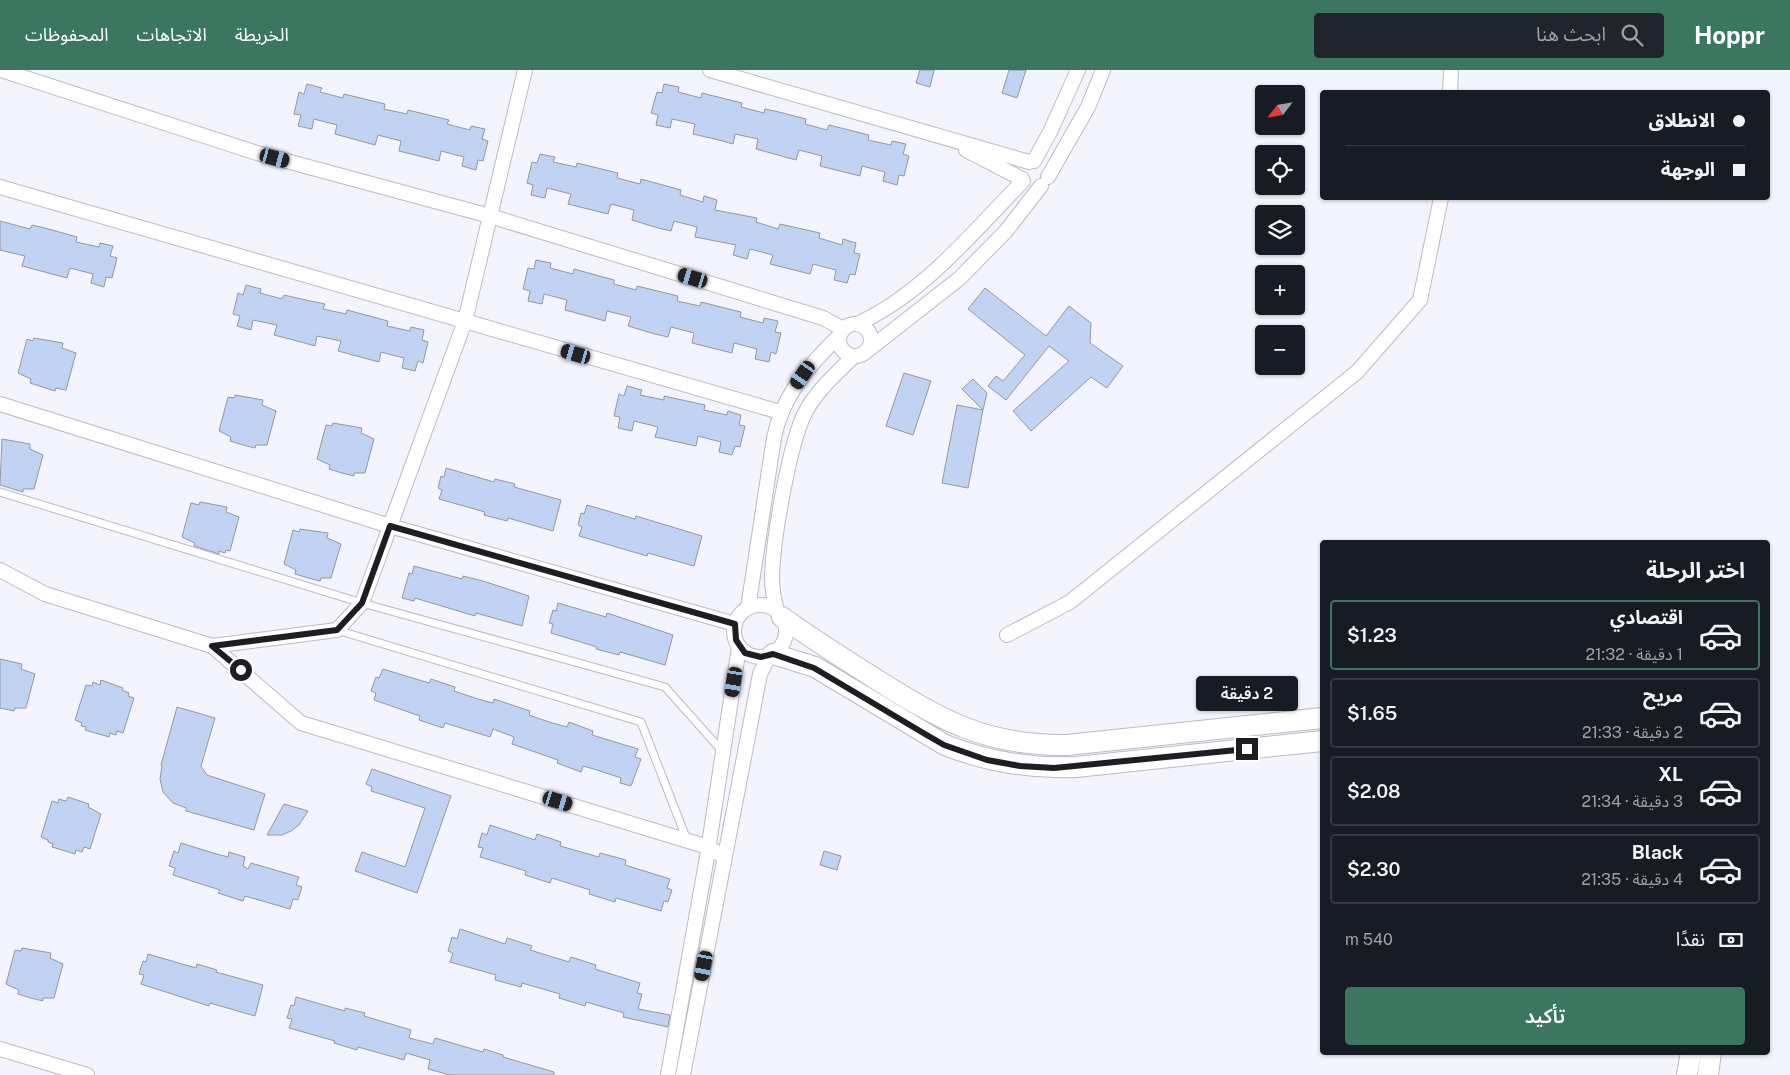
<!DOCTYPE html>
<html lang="ar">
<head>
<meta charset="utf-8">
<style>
  :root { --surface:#171b24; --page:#20242c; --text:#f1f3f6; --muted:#9ea1a6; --line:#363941; --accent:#3b7660 }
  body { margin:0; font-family:"Public Sans","Noto Sans Arabic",sans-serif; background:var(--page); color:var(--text); direction:rtl; height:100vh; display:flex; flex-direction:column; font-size:19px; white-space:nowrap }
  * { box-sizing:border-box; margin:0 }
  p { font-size:16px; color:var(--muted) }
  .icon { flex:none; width:28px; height:28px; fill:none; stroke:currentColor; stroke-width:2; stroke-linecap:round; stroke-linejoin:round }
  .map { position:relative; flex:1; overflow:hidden; direction:ltr }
  .side { position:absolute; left:1320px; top:470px; width:450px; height:515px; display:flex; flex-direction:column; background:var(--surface); border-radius:5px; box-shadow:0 1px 4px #0004; direction:rtl }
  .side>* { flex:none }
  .hud { position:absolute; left:1320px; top:20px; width:450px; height:110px; border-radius:5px; box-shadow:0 1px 4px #0004; direction:rtl; display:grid; align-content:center; height:110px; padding:0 25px; background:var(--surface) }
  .needle { width:32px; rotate:239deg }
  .tools { position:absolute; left:1255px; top:15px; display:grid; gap:10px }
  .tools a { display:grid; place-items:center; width:50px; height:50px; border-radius:5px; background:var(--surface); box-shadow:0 1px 4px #0004; font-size:25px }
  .end { position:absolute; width:22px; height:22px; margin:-11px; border:6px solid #1d1d22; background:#fff; box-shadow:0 0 0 2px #fff }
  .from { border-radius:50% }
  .bubble { position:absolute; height:35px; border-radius:5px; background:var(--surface); box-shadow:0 1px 4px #0004; font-size:16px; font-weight:600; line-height:35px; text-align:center; direction:rtl }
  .car { position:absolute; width:15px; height:30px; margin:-15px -8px; border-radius:6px; box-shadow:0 0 4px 1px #0007; background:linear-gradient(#222 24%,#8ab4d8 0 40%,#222 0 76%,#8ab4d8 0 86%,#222 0) }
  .hud b { display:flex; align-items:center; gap:18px; height:48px; font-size:19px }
  .hud b+b { border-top:1px solid var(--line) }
  .hud i { width:12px; height:12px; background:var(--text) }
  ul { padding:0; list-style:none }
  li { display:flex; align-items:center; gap:15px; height:70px; margin:0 10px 8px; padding:0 15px; border:2px solid var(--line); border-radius:5px }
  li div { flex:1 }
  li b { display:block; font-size:19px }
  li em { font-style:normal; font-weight:600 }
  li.selected { border-color:var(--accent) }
  li>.icon { width:45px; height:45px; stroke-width:1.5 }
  h2 { padding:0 25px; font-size:22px; line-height:60px }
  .pay { display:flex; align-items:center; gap:12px; height:55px; padding:0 25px; font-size:19px }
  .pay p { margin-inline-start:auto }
  .primary-button { display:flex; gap:10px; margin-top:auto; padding:10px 25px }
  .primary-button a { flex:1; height:58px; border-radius:5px; background:var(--accent); color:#fff; font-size:20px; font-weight:600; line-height:58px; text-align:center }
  header { display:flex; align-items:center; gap:30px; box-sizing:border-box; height:70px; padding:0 25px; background:var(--accent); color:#fff }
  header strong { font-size:24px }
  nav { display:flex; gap:28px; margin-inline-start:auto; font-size:18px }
  .search { width:350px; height:45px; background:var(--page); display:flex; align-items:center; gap:12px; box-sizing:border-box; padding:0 18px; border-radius:5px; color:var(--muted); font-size:19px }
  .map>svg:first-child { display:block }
</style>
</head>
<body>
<header>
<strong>Hoppr</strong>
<div class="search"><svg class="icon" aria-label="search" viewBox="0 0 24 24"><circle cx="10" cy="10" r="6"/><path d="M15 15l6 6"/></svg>ابحث هنا</div>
<nav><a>الخريطة</a><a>الاتجاهات</a><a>المحفوظات</a></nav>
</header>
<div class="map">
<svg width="1790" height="1005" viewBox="0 0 1790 1005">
  <rect width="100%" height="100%" fill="#f4f4fe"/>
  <g fill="#c0d3f3" stroke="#9298a2">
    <path d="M920,0h14l-4,17 -14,-4z"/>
    <path d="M1009,0h17l-9,28 -15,-5z"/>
    <path d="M307,14l15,4 -2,4 23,6 1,-4 41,10 -1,5 23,5 1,-4 41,10 -2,4 23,6 1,-4 14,3 -3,10 6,2 -5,20 -5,-1 -2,10 -14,-4 2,-9 -23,-6 -2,10 -40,-10 2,-10 -23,-6 -3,10 -40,-11 2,-9 -23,-6 -2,10 -14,-3 3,-11 -7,-1 5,-22 5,2z"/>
    <path d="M664,14l15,3 -1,5 23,6 1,-5 40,10 -1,4 23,6 1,-4 14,3 27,7 -1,5 22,6 2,-5 40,10 -1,5 23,5 1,-4 14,3 -3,10 6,2 -5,20 -5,-1 -2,10 -14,-4 2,-9 -23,-6 -2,10 -40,-10 2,-10 -23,-6 -3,10 -40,-11 2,-10 -23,-5 -2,10 -14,-4 -26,-6 2,-10 -23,-5 -2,9 -14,-3 2,-10 -7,-2 6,-21 5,1z"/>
    <path d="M540,84l15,3 -2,5 23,5 1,-4 41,10 -1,5 23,6 1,-5 40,11 -1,5 23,7 1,-6 13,4 -2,10 42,8 -1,4 22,7 2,-5 40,9 -1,5 23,7 1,-6 13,4 -2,10 6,1 -5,21 -5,-1 -3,9 -13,-3 2,-10 -23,-6 -3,10 -40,-10 3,-9 -23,-6 -3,10 -14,-4 3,-10 -41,-8 2,-10 -23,-6 -3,10 -13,-3 -26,-8 2,-10 -23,-6 -3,10 -40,-10 3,-10 -24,-6 -2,10 -14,-3 2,-10 -6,-2 5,-21 5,1z"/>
    <path d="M0,151l30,8 2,-4 13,3 32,9 -1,5 23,5 1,-4 13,3 -3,10 7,2 -5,20 -6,-1 -2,10 -13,-4 2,-9 -23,-6 -3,10 -45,-12 3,-10 -25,-6z"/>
    <path d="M536,190l15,3 -1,5 23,6 1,-5 40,11v4l22,6 1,-4 41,10 -1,5 23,5 1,-4 40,10 -1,5 23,6 1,-5 14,3 -3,11 6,1 -5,21 -5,-2 -2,10 -14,-3 2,-10 -23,-6 -2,10 -40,-10 2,-10 -23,-6 -3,10 -13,-3 -27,-8 3,-9 -24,-6 -2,10 -14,-4 -26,-7 2,-10 -23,-6 -2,10 -14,-3 2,-10 -7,-2 5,-21 6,1z"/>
    <path d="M246,215l15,4 -1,4 22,6 2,-4 26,6 15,3 -2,5 23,5 1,-4 41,11 -1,5 23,5 1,-4 13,3 -2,10 6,2 -5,21 -5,-2 -3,10 -13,-3 2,-10 -23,-6 -2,10 -41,-11 3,-10 -24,-5 -2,10 -14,-4 -27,-7 3,-10 -24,-5 -2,10 -14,-4 3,-10 -7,-2 5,-21 5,2z"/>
    <path d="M985,218l61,48 23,-30 22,17 -1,20 33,23 -16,22 -16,-11 -60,54 -18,-20 56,-50 -20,-15 -43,54 -18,-14 8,-10 7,5 22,-26 -57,-46z"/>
    <path d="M34,268l29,5 -1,5 14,5 -10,37 -10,-2 -1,3 -25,-8 1,-4 -13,-6 9,-34 6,2z"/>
    <path d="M904,303l27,8 -18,54 -27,-9z"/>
    <path d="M973,309l14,14 -4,17 -21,-21z"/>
    <path d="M627,316l15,4 -2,5 24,5v-4l41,9 -1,5 23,5 1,-4 13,4 -2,10 6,1 -5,21 -5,-1 -3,9 -13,-3 2,-10 -23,-6 -2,10 -41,-9 3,-10 -24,-6 -2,10 -14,-3 2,-11 -6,-1 5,-22 5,2z"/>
    <path d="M235,325l28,5 -1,5 14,6 -9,34h-11l-1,3 -12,-3 -13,-4 1,-4 -12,-6 9,-34 6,1z"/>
    <path d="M957,335l26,5 -15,78 -26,-5z"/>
    <path d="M333,353l29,5 -1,5 13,6 -9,34h-11v3l-12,-3 -13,-4 1,-4 -13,-6 9,-34 6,1z"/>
    <path d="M2,369l28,5v5l13,6 -9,34h-11v3l-23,-7z"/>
    <path d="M446,398l48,14 1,-3 20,5 -1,3 47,13 -8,31 -45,-13 -1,3 -23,-6 1,-3 -46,-13 3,-9 -4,-2 3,-12 3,1z"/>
    <path d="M200,432l27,5 -1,5 13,5 -9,34 -4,-1 -1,3 -6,-2v3l-25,-8 1,-3 -13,-6 9,-34 8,2z"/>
    <path d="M587,435l48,14 1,-3 66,20 -8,30 -46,-13 -1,3 -68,-20 3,-9 -4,-2 3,-12 3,1z"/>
    <path d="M300,459l28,4 -1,5 14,6 -10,34h-10l-1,3 -12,-3 -13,-4 1,-4 -12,-6 9,-34 6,2z"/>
    <path d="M414,496l48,13 1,-3 20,5 46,15 -7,30 -46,-13 -1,3 -60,-18 -1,3 -12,-3 7,-25 3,1z"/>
    <path d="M558,533l48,14 1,-4 66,22 -8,30 -45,-13 -1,3 -23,-6 1,-2 -46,-14 2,-9 -4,-1 4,-13 3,1z"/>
    <path d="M0,589l22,5 -1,5 14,5 -9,34h-11l-1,3 -14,-3z"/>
    <path d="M383,599l46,14 2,-4 24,8 -1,4 24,8 15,4 1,-4 36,12 -1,4 23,8 15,4 2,-5 24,9 -1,4 46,14 -3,8 6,2 -10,27 -11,-3 1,-5 -24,-8 -14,-4 -2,6 -24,-9 1,-3 -46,-16 2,-7 -21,-8 -3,8 -45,-14 -2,5 -24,-8 1,-4 -46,-16 2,-7 -5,-2 5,-14 3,1z"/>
    <path d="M101,610l22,8 -1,2 7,3 -1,3 6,2 -11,35 -6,-2 -1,4 -6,-2 -1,4 -24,-7 1,-3 -5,-1 1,-3 -7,-3 11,-35 6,1 1,-4 7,3z"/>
    <path d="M177,637l38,11 -14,48 6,9 58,19 -11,36 -68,-19v-3l-13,-5 -10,-11 -3,-13 2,-13 -1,-1z"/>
    <path d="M372,699l79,27 -34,97 -62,-22 7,-19 43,15 20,-59 -54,-17 1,-4 -6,-3z"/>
    <path d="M68,727l21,7 -1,3 13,7 -11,35 -6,-2 -2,5 -6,-2 -1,4 -23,-7 1,-3 -5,-2v-2l-7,-3 11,-36 6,2 1,-4 7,2z"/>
    <path d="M284,734l24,7 -9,14 -8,6 -9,4h-15z"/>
    <path d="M490,755l45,15 2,-6 24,8 -1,4 39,11 1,-4 26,7 -1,5 45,14 -3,9 5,2 -4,12 -4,-1 -3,10 -45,-13 -1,4 -26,-8 1,-4 -38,-12 -2,5 -25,-8 1,-4 -46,-14 3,-9 -5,-1 4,-14 5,2z"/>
    <path d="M181,773l32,10 15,4 1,-5 16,5 -2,9 5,3 3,-6 48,14 -3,8 6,2 -4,13 -5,-1 -3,10 -45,-13 -2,5 -25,-8 2,-3 -47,-15 2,-7 -6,-2 5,-15 4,2z"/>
    <path d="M824,781l17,5 -4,14 -17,-5z"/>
    <path d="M460,859l45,15 2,-6 25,8 -2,4 39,12 2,-5 25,8 -1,4 45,14 -3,10 5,1 -4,15 32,6 -2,12 -45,-10 1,-4 -38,-11 -1,4 -26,-8 1,-4 -38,-11 -1,4 -26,-7 1,-5 -46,-13 3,-9 -5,-2 4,-14 5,2z"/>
    <path d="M22,878l29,5 -1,5 13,6 -9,34h-11v3l-12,-3 -13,-4 1,-4 -13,-6 9,-34 6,1z"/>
    <path d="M148,884l48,14 1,-4 20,6 -1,2 47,13 -8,31 -45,-13 -1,3 -68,-22 3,-9 -5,-1 4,-13 3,1z"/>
    <path d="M296,927l49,14v-3l20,5 -1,3 47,14 -2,8 24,6 2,-6 48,14 1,-3 19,6v2l51,15v3h-104l-22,-6 2,-9 -24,-7 -2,7 -46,-13 -1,3 -23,-7 1,-2 -46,-13 3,-9 -5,-1 4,-13 3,1z"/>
  </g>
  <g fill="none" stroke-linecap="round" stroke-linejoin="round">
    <defs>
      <g id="lane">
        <path d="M0,422l362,111 303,84 57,64"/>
        <path d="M337,560l304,92 46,118"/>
      </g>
      <g id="street">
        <path d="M1,0l256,83 233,63 333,102 20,11"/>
        <path d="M710,0l319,92"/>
        <path d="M1450,22l1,-22"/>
        <path d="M966,80l56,29"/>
        <path d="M1034,91l16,-29 28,-62"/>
        <path d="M1048,107l40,-70 15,-37"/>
        <path d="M0,117l780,225"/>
        <circle cx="855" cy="270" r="16"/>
        <path d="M857,254c66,-30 116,-92 166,-143"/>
        <path d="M868,280l92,-72 46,-47 35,-45"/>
        <path d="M0,334l390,122 345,98"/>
        <path d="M0,500l45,24 167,52 125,-16 25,-27 103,-282 60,-251"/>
        <circle cx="760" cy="561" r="26"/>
        <path d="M748,538l26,-170c8,-42 35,-73 65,-102"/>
        <path d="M777,541c-3,-11 -5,-22 -5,-34 1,-37 17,-134 34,-166 11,-21 31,-38 48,-55"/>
        <path d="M1007,565l63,-33 287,-230 63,-72 21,-102"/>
        <path d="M212,576l89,77 407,124 16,10"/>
        <path d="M0,979l87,26"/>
        <path d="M668,1005l39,-218 32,-210"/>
        <path d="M683,1005l77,-401 9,-18"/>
      </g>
      <g id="secondary">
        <path d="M782,547c30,22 61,41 92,61 67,42 111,68 193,67l255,-27"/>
        <path d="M773,584l42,13 130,78c43,17 84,24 131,22l246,-26"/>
        <path d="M1687,1005l4,-23"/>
        <path d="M1708,1005l3,-23"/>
      </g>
    </defs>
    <use href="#lane" stroke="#bbbbc7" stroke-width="9"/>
    <use href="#street" stroke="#bbbbc7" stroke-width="16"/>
    <use href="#secondary" stroke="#bbbbc7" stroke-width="22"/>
    <use href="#lane" stroke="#fff" stroke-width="7"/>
    <use href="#street" stroke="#fff" stroke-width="14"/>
    <use href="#secondary" stroke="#fff" stroke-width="20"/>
  </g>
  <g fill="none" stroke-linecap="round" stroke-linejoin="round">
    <path stroke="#1d1d22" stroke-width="6" d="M241,600l-29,-24 125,-16 25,-27 28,-77 345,98 1,16 9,13 16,4 12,-3 41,14 111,66 19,11 43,15 33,6 34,2 193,-19"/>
  </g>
</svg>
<div class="tools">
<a><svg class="needle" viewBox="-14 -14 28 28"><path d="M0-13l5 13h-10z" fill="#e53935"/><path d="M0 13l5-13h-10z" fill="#9ea1a6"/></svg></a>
<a><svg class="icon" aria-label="locate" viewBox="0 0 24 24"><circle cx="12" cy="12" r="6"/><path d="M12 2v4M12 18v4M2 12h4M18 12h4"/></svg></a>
<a><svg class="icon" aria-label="layers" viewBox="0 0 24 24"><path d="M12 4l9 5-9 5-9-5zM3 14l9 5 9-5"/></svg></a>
<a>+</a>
<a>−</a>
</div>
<i class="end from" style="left:241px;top:600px"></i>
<i class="end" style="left:1247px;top:679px"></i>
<div class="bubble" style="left:1196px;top:606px;width:102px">2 دقيقة</div>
<i class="car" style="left:275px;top:88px;rotate:105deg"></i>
<i class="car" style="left:693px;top:208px;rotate:287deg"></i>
<i class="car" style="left:576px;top:284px;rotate:286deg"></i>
<i class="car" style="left:803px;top:305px;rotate:215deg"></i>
<i class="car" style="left:734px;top:612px;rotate:189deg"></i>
<i class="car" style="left:558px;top:731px;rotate:107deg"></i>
<i class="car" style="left:704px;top:896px;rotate:191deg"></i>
<div class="hud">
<b><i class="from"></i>الانطلاق</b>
<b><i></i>الوجهة</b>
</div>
<section class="side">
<h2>اختر الرحلة</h2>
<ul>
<li class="selected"><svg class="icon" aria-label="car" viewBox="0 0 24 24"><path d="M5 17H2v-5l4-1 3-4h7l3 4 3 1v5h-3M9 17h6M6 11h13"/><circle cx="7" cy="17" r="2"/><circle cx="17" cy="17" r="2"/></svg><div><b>اقتصادي</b><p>1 دقيقة · 21:32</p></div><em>$1.23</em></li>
<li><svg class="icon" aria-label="car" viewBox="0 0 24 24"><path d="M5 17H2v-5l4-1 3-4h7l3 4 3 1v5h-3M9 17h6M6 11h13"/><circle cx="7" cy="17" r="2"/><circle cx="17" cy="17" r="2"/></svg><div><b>مريح</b><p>2 دقيقة · 21:33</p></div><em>$1.65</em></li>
<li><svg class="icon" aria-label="car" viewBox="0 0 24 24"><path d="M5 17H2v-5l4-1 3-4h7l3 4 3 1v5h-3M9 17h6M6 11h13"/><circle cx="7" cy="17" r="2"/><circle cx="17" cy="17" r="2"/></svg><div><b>XL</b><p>3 دقيقة · 21:34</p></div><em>$2.08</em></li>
<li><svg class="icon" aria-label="car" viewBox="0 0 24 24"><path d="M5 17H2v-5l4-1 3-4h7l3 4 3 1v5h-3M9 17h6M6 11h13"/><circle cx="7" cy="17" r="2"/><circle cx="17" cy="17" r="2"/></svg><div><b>Black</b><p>4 دقيقة · 21:35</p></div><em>$2.30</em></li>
</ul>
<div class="pay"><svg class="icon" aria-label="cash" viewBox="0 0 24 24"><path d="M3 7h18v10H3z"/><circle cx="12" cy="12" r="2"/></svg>نقدًا<p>540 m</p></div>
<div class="primary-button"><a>تأكيد</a></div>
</section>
</div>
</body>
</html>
